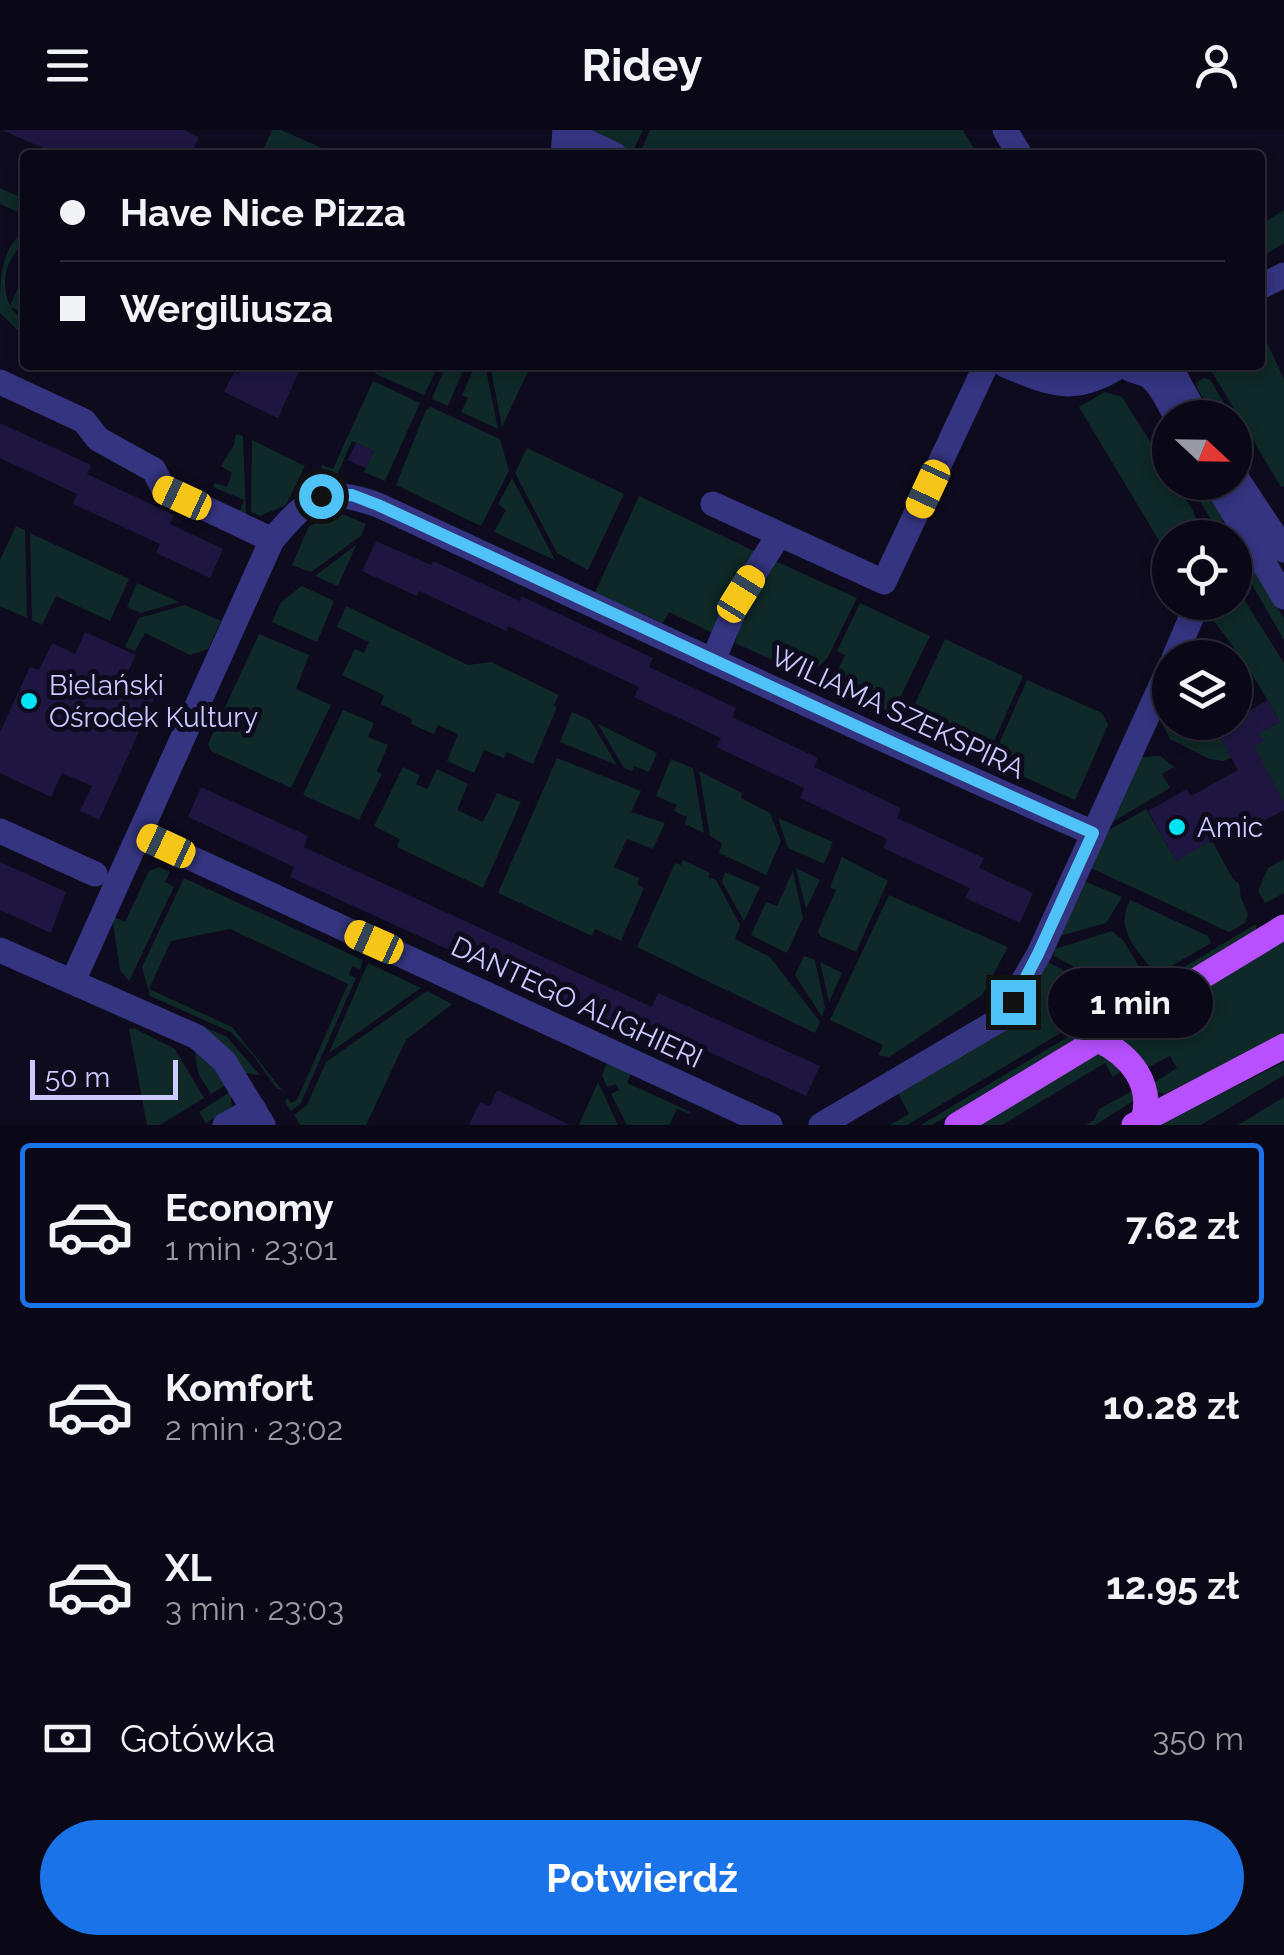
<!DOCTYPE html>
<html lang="pl">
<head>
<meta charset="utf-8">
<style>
  :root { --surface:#0a0817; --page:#181624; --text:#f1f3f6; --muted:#999aa1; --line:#2a2936; --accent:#1a73e8 }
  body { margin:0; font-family:Raleway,sans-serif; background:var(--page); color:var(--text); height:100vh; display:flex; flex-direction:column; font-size:38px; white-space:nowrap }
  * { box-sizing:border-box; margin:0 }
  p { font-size:32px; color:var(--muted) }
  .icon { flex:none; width:55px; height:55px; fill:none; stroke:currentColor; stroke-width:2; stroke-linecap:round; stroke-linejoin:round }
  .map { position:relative; height:995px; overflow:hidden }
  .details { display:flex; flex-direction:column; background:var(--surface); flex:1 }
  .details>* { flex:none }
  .hud { position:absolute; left:20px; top:20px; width:1245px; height:220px; border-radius:10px; box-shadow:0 5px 15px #0003,0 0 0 2px var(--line); display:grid; align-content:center; height:220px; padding:0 40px; background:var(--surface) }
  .needle { width:65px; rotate:112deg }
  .controls { position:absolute; left:1152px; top:270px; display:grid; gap:20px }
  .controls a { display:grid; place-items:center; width:100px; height:100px; border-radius:50%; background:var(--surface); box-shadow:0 5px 15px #0003,0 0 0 2px var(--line); font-size:50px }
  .scale { position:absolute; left:30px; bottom:25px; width:148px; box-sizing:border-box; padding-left:10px; border:5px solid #cdc9ff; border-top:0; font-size:28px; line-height:35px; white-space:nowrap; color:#cdc9ff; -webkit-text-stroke:8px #0e0b1f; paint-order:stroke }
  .end { position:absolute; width:45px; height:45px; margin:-22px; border:12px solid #4fc3f7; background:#111; box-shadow:0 0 0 5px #111 }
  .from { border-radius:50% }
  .bubble { position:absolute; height:70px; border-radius:35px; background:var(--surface); box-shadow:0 5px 15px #0003,0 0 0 2px var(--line); font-size:32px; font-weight:700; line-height:70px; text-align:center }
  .car { position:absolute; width:30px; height:60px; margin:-30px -15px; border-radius:12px; box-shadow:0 0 8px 2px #0007; background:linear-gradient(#f5c518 24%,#345 0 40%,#f5c518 0 76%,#345 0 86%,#f5c518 0) }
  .hud b { display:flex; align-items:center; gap:35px; height:95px; font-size:38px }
  .hud b+b { border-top:2px solid var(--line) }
  .hud i { width:25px; height:25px; background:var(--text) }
  ul { padding:18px 0 0; list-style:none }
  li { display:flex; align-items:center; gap:30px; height:165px; margin:0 20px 15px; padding:0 20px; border:5px solid transparent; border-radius:10px }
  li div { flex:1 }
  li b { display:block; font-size:38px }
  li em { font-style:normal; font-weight:700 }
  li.current { border-color:var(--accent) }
  li>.icon { width:90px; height:90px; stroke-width:1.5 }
  .pay { display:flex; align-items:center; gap:25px; height:110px; padding:0 40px; font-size:38px }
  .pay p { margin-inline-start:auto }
  .button { display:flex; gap:20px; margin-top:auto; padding:20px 40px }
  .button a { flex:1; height:115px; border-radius:60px; background:var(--accent); color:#fff; font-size:40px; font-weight:700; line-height:115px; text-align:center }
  header { display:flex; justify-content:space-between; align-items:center; height:130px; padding:0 40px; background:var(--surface); font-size:45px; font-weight:700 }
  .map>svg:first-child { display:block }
</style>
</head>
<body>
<header><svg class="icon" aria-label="menu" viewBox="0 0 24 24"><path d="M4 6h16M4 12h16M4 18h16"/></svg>Ridey<svg class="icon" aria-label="person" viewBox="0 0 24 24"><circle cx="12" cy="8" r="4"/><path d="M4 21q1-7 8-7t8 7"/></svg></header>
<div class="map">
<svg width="1284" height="995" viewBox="0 0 1284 995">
  <rect width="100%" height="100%" fill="#0e0b1f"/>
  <g fill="#0e2927">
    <path d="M272,0h9l43,19 -3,6h-60z"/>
    <path d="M593,0h50l-11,23z"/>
    <path d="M650,0h313l15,25h-339z"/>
    <path d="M0,58l25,11v16l-25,-11z"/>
    <path d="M1284,80v33l-24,15v-33z"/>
    <path d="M25,100v12c-20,18 -25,40 -15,64l15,-33v40l-15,-6 15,17v13l-25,-24c0,-35 0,-63 25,-83z"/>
    <path d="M1261,200l23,49v107l-3,1 -72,-120 51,-2z"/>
    <path d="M380,235h59l-15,30 -49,-21z"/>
    <path d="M446,235l16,8 -14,33 -16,-7z"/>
    <path d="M465,235h20l13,64 -37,-17 7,-14 -6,-3 11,-25z"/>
    <path d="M490,235h41l-29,62z"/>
    <path d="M1203,248l7,1 22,38h-17l-18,-29 -1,-5z"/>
    <path d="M373,251l47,22 -35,78 -21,-9 10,-21 -22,-10 -15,34 -16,-7 1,-3 11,4z"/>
    <path d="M1105,262l17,5 48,76v9l6,1 17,28 10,26 -33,1v21l-91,-152z"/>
    <path d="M431,277l69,32 9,32 -28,55 -85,-41 30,-75z"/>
    <path d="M236,304l7,2 3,81 -7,-4 5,-13 -31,-13 2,-4 12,4 5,-14 -11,-7 13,-21z"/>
    <path d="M252,310l53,26 -19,39 -26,11 -9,-4z"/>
    <path d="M527,318l97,46 -36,76 -31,-17 -42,-80z"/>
    <path d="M512,348l43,82 -61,-28 12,-22 -8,-6z"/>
    <path d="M1189,353h14l20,34 -4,16z"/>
    <path d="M639,366l121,58 -45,80 -46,-22 -6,11 -68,-30z"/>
    <path d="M340,383l26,11 -5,12 -50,36 -19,-7 17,-39z"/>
    <path d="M16,396l9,4 2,88 -27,-12v-46z"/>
    <path d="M30,403l99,46 -19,42 -54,-25 -14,29 -10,-5z"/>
    <path d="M356,415l-18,41 -23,-10z"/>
    <path d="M1235,425h8l6,5 35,58v22z"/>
    <path d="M775,431l82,37 -29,59 -19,19 -74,-33 11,-38z"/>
    <path d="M137,453l42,19 -38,11 -14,-6z"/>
    <path d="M1235,455l49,78v139l-35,-53 -25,12 -15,-2 -39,-20 -11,-22 11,-30v35l34,1 3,5 4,-1 2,3 -3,2 3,7 6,-2 8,12 36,-8 -4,-8 21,-11c-23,-41 -45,-77 -75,-111l4,-8 26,-1z"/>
    <path d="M302,456l32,15 -17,41 -45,-20 9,-20z"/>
    <path d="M860,473l70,33 -38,78 -62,-28 15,-31 -8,-4z"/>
    <path d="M185,475l36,16 -13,28 -18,6 -45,-22 -10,18 -10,-4 14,-29z"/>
    <path d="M346,476l122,59 23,-3 68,33 -5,10 3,2 -24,57 -26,-12 -3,6 -20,-8 -10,23 -27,-12 11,-27 -20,-9 -4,9 -23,-10 1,-5 -31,-15 3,-9 -42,-20 13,-26 9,4 5,-11 -32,-15z"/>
    <path d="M259,504l50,21 -13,34 35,16 -40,83 -80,-37 -3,-7z"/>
    <path d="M945,509l78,37 -37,83 -80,-36z"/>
    <path d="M1027,550l75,33 6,12 -33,75 -84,-38z"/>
    <path d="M343,580l31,13 -6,14 20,8 -11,26 5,3 -23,46 -56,-25z"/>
    <path d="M572,582l18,8 27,45 -57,-23z"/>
    <path d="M598,594l59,29 -8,19 -15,-6 -2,5 -8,-3z"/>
    <path d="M1160,626l14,11 -12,7 8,14 -66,39 38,-70z"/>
    <path d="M557,628l84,33 -10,21 34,11 -12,26 -26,-10 -13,28 25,11 -2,6 7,4 -23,53 -26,-12 -3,7 -94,-43z"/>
    <path d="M671,629l22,9 11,65 -19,-9 2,-7 -13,-6 3,-6 -21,-9z"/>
    <path d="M403,637l17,8 -4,9 11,5 10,-20 31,15 -11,26 26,12 14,-29 24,9 -38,86 -86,-41 3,-8 -26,-13z"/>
    <path d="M699,641l43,22 -1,5 29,15 11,28 -15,34 -47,-22 3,-10 -12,-7z"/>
    <path d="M1146,679l30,52 31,-19 6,1 20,36 6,5 2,14 7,16 -3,9 -16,9 -138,-64 18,-38z"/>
    <path d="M778,688l55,24 -9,22 -36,-16z"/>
    <path d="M842,727l46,24 -32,71 -36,-16 -2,-5 18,-41 -6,-3z"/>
    <path d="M1284,729v34l-19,10 -7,-12 10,-23z"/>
    <path d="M683,730l27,13 -2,4 8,3 24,45 -5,14 35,18 50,65 -5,11 -178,-86 38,-84 6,2z"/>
    <path d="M159,737l11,5 -5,10 9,5 -45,94 -9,-11 -8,-54 13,6 24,-51z"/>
    <path d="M796,738l24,12 -14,29z"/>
    <path d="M793,741l10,47 -16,35 -36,-18 15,-33 11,4z"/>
    <path d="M725,742l35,15 -16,34 -22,-39z"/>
    <path d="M184,748l179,82 -3,9 -8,-3 -3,9 7,3 -55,125 -10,8 -6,-9 2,-4 4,5 6,-3 51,-116 -118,-55 -59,12 -22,48 83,38 50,63 -5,-1 -24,-34 -22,-23 -81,-36 -8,-29z"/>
    <path d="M1082,750l40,17 -16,26 -53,15z"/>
    <path d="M889,765l119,52 -26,48 -93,62 -11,-2 5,-10 -53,-25z"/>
    <path d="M1130,770l78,36 3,7 -55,32c-18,-25 -42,-44 -26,-75z"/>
    <path d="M1256,794v7l-324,194h-11z"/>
    <path d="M1112,801l11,9 25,41 -24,13 -70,-38 1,-7z"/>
    <path d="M1284,809v95l-119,60 -8,-2 -2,-10 22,-14 -7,-12 -27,14 -21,-31z"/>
    <path d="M804,826l11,4 10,48 -3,9 -27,-42z"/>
    <path d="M1044,830l68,35 2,6 -207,124h-17l19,-11 -12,-23 112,-67z"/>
    <path d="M820,832l22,11 -13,29z"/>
    <path d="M368,833l53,25 -92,65z"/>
    <path d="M427,861l25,13 -46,36 -40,85h-66l-6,-10 13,-10 19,-43z"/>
    <path d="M137,867l90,40 33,38 -14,-2 -112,-75z"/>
    <path d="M134,898l41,21 29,49 -44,27h-13l-18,-96z"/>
    <path d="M194,914l33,40 -16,10 -13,-21z"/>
    <path d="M1104,923l18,18 -9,6 -8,-14 -103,62h-22l114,-70z"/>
    <path d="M609,928l24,11 -6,14 64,29 -1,2 -13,-5 -8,16h-42l-16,-31 8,-4 -3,-6 -9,3 -5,-12z"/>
    <path d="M1284,932v13l-83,50h-41z"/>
    <path d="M598,952l20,43h-39z"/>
    <path d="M1132,961l3,9 -40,25h-9l8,-5 5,-11z"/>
    <path d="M230,962l2,14 -26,17 -7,-11z"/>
    <path d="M1284,967v28h-46z"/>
  </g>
  <g fill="#1e1640">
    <path d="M2,0h182l15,7 -8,18h-132z"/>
    <path d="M243,235h59l-24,53 -54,-26 10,-20 4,2z"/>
    <path d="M0,293l91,42 -4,9 87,41 -4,9 53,25 -13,29 -54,-25 4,-9 -87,-40 4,-10 -77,-36z"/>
    <path d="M356,313l18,8 -8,17 -18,-8z"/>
    <path d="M376,411l55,24 2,-4 87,40 1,-5 132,62 -4,9 87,41 -4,9 86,41 -4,9 87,41 -4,10 87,40 -5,10 54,25 -13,30 -55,-25 5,-10 -87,-40 4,-9 -87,-41 4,-10 -88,-41 5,-9 -87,-41 5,-10 -131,-61 -2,5 -87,-40 -2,5 -55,-25z"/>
    <path d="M85,502l51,23 -12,25 32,14 -57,126 -19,-9 12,-25 -30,-13 -11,24 -51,-24v-41l30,-65 9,3 13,-27 23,11z"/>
    <path d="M1268,570l12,22 -21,11 5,8 -10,5 30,56v8l-53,28 -4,-7 -51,30 -28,-50 39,-22 4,7 47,-26 -27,-48h24v-3z"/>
    <path d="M201,657l107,49 -4,11 348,160 6,-14 162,73 -14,30 -161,-73 -6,14 -349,-160 4,-10 -106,-50z"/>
    <path d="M0,732l66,30 -15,41 -51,-23z"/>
    <path d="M497,960l73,35h-101l11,-23 10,4z"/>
  </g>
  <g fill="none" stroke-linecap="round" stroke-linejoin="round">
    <g stroke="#343480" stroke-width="25">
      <path d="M1005,0l15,25"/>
      <path d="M565,1l50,24"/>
      <path d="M563,25l2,-25"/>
      <path d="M1260,157l24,-12"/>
      <path d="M1005,235c48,20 70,30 116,0"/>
      <path d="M1124,235c8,7 15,6 23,10 14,8 22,30 30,43"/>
      <path d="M1169,235l29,53"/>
      <path d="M0,252l84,39 14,18 56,31 9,18 109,52"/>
      <path d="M1235,346l49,74"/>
      <path d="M1215,352l69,115"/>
      <path d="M713,374l171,78 102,-217"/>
      <path d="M714,528l27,-64 38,-59"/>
      <path d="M1174,528l24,-56"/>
      <path d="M0,701l95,43"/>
      <path d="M141,705l629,290"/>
      <path d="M0,820l197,87 27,24 39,64"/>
      <path d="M73,851l199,-441c37,-43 50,-55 106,-35 238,110 475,223 715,328"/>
      <path d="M225,995l29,-16"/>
      <path d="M821,995l180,-106 38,-65 131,-288"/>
    </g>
    <g stroke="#b850ff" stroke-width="25">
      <path d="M1098,910c32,15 56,44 45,80"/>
      <path d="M957,995l327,-198"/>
      <path d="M1134,995l150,-79"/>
    </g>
  </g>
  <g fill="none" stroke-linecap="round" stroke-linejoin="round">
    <path stroke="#4fc3f7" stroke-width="12" d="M321,366l31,-1 26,10c239,109 475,222 715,328l-55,121 -25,48"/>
  </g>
  <g fill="#00e3f4" stroke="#0e0b1f" stroke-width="4">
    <circle cx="29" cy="571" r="10"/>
    <circle cx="1177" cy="697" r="10"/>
  </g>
  <g text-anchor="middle" stroke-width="10" stroke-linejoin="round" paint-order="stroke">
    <g font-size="28" fill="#cdc9ff" stroke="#0e0b1f" text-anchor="start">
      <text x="49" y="565">Bielański<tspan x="49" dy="32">Ośrodek Kultury</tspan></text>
      <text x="1197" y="707">Amic</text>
    </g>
    <g font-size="28" fill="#cdc9ff" stroke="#0e0b1f">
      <text transform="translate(898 582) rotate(25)" y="10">WILIAMA SZEKSPIRA</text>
      <text transform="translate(577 872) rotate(25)" y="10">DANTEGO ALIGHIERI</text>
    </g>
  </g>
</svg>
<div class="controls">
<a><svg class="needle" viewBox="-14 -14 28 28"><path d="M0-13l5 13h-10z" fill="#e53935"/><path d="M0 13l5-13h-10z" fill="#999aa1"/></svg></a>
<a><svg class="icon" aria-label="locate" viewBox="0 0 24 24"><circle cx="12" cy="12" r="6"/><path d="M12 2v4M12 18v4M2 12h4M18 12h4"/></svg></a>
<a><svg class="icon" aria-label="layers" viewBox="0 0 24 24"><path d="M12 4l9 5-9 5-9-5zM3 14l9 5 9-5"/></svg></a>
</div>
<div class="scale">50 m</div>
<i class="end from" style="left:321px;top:366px"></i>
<i class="end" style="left:1013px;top:872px"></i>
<div class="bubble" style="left:1048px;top:838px;width:165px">1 min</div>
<i class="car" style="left:928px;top:359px;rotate:205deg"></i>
<i class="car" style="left:182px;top:368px;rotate:295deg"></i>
<i class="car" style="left:741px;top:464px;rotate:32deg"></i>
<i class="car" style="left:166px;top:716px;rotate:295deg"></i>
<i class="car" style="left:374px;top:812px;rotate:294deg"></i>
<div class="hud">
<b><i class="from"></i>Have Nice Pizza</b>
<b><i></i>Wergiliusza</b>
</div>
</div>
<section class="details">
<ul>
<li class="current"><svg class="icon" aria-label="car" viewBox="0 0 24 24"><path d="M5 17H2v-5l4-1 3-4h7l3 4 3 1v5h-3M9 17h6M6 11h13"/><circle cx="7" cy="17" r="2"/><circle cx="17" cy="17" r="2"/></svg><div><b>Economy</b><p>1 min · 23:01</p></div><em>7.62 zł</em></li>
<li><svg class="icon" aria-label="car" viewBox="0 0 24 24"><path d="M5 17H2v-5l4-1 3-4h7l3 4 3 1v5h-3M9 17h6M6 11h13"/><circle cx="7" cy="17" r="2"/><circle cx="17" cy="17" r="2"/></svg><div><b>Komfort</b><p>2 min · 23:02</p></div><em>10.28 zł</em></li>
<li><svg class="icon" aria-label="car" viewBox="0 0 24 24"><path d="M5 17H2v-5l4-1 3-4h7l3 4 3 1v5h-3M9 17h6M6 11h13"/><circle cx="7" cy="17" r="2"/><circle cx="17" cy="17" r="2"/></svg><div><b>XL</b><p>3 min · 23:03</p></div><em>12.95 zł</em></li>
</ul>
<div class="pay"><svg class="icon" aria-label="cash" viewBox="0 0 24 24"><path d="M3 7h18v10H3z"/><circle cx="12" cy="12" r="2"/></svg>Gotówka<p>350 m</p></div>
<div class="button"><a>Potwierdź</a></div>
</section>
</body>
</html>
